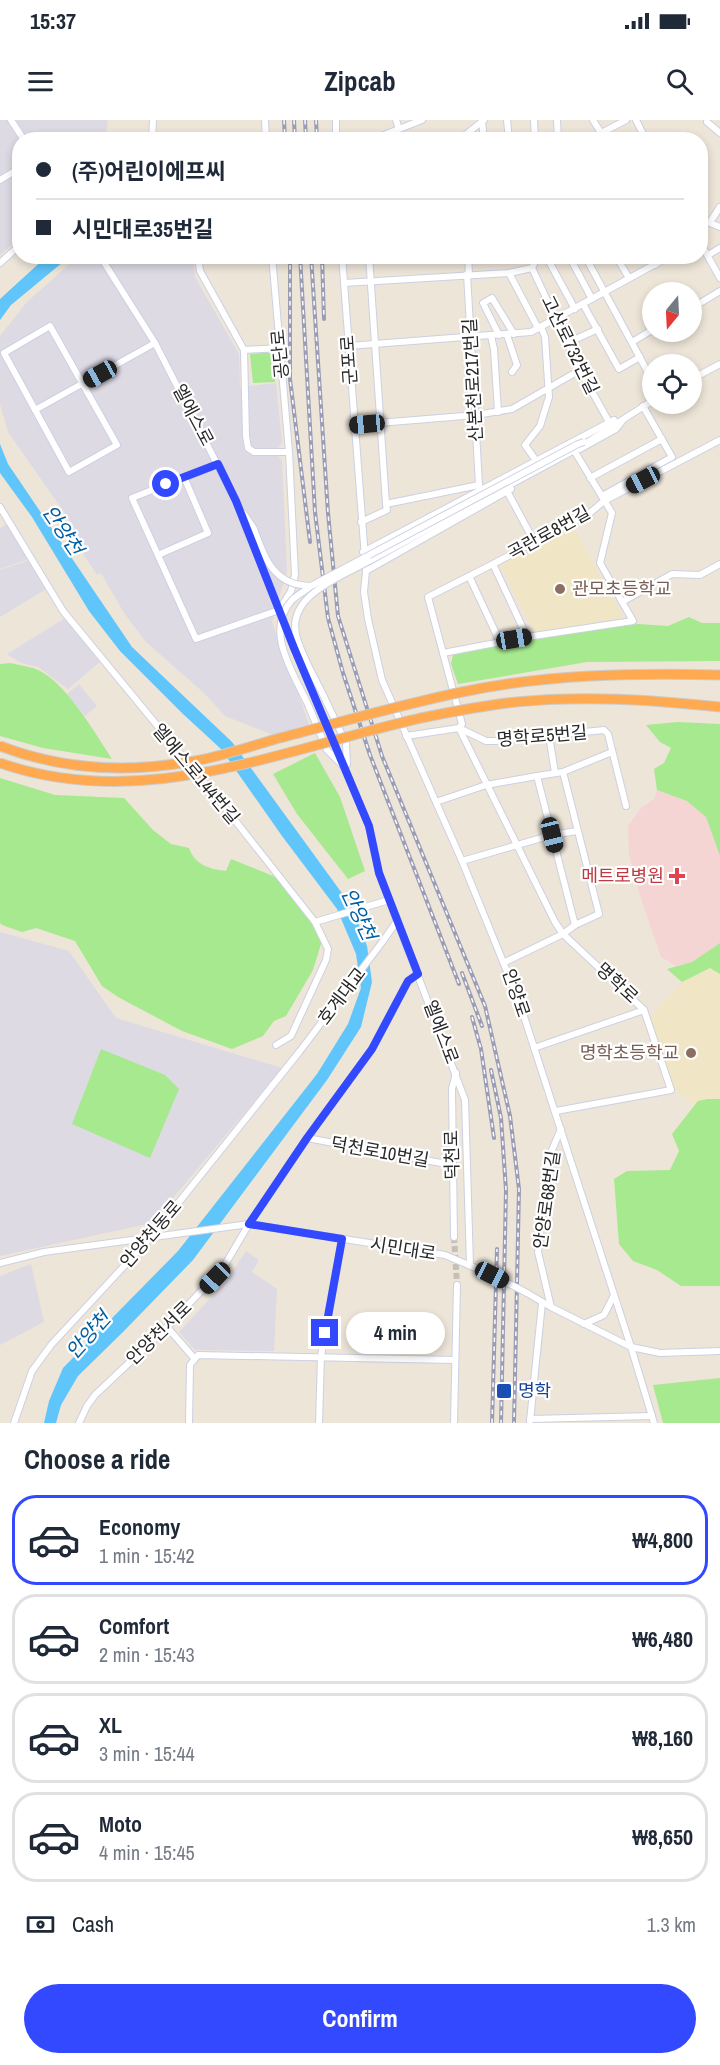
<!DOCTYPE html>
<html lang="en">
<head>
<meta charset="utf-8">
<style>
  :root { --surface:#fff; --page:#f6f6f7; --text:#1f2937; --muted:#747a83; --line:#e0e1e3; --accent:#3349ff }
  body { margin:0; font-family:"Archivo Narrow","Noto Sans KR",sans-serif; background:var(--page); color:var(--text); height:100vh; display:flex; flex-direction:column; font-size:22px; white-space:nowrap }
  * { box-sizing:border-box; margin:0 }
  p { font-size:20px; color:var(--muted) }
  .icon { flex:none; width:33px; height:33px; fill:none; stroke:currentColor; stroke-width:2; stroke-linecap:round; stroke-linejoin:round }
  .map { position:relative; height:1303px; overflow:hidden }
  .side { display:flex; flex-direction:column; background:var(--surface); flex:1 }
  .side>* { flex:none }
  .guide { position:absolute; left:12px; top:12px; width:696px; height:132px; border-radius:24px; box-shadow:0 3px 9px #0003; display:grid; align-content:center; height:132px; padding:0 24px; background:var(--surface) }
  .needle { width:39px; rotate:198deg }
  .tools { position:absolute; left:642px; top:162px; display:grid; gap:12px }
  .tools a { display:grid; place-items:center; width:60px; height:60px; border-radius:50%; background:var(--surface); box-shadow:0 3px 9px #0003; font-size:30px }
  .end { position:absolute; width:27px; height:27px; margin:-14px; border:8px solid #3349ff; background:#fff; box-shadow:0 0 0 3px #fff }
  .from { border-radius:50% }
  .bubble { position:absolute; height:42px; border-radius:21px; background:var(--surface); box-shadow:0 3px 9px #0003; font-size:20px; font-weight:700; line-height:42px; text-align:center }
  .car { position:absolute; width:18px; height:36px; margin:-18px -9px; border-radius:8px; box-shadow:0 0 4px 2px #0007; background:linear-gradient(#222 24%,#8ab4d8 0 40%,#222 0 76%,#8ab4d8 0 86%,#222 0) }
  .guide b { display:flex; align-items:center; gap:21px; height:57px; font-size:22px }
  .guide b+b { border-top:2px solid var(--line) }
  .guide i { width:15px; height:15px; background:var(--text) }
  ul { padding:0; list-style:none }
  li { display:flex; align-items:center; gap:18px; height:90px; margin:0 12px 9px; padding:0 12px; border:3px solid var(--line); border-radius:24px }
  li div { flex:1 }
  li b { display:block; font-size:22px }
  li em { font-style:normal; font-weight:700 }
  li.current { border-color:var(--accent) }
  li>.icon { width:54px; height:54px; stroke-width:1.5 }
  h2 { padding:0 24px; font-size:27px; line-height:72px }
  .pay { display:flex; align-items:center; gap:15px; height:66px; padding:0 24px; font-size:22px }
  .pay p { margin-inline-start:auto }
  .action { display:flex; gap:12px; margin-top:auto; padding:12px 24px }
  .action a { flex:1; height:69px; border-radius:36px; background:var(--accent); color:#fff; font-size:24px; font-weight:700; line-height:69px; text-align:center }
  .status { display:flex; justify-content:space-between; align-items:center; height:42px; padding:0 30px; background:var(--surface); direction:ltr }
  .status svg { height:16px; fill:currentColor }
  header { display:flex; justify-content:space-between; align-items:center; height:78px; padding:0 24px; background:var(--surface); font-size:27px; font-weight:700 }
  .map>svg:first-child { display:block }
</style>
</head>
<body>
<div class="status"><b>15:37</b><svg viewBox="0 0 49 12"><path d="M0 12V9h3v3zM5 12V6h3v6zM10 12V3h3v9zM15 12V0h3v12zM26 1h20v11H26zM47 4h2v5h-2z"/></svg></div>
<header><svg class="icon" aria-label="menu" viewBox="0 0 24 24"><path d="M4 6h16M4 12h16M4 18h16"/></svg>Zipcab<svg class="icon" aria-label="search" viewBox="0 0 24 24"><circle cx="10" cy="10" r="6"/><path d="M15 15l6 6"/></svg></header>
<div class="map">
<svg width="720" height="1303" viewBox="0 0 720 1303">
  <rect width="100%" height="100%" fill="#ede5d8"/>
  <g fill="#dddae4">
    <path d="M0,0h107l1,2 -3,17 -85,1 -1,99 -19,16z"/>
    <path d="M77,137h116l2,20 44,77 1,33 36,-4 6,60 -4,5 1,9 3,4 5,110 -15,51 38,105 -34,9 -51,-20 -21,-23 -58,-51 -22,-29 -23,-40 -4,2 -30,-46 6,-4 -65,-93 -8,-28v-68l26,-33z"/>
    <path d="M7,404l22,35 -29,10v-41z"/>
    <path d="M30,440l18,28 -48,29v-47z"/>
    <path d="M67,497l35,43 -34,29 -30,-22 -17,-4 -14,-9z"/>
    <path d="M79,564l18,22 -12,10 -18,-22z"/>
    <path d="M0,812l69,19 47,67 166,50 -130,155 -152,33z"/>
    <path d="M246,1131l13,9 -7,12 25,17 -3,62 -79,-1 -16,-18 48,-52z"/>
    <path d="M31,1144l13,58 -44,23v-69z"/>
  </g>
  <g fill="#f0e6c5">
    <path d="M573,406l48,87 1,4 -5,4 -82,12 -35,-68z"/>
    <path d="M711,848l9,6v125l-21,2 -4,4 -22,-16 -23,-71 32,-36z"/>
  </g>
  <path fill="#f5d5d4" d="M657,670l30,11 19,16 14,39v87l-28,19 -16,4 -15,-9 -21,-61 -11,-42 -1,-28 13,-18 13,-9z"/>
  <g fill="#a6e98e">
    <path d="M272,232l3,30 -22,1 -3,-29z"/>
    <path d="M689,497l13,6h18v38l-133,1 -129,22 -7,-20 2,-9 77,-16 108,-15 30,2z"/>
    <path d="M10,543c7,2 16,3 23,5 30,9 62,65 79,91l-69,-11 -43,-12v-72z"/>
    <path d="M677,602l43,2v132l-14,-39 -19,-16 -30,-11 -3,-21 10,-6 7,-15 -11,-6 -14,-17z"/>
    <path d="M315,633l25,44 25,74 -17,8 -51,-65 -24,-40z"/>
    <path d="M0,658l55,17 69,3 29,32 18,14 18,4c6,17 20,21 37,23l5,-12 52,21 41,54 -11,36 -27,46 -12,5 -11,15 -31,13 -50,-18 -64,-34 -16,-11 -27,-45 -39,-13 -14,4 -20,-7 -2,-2z"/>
    <path d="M720,823v31l-10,-6 -28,14 -15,-13 25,-7z"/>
    <path d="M101,929l64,26 14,14 -29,69 -78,-34z"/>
    <path d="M708,979h12v187h-39l-24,-16 -24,-9 -14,-17 -5,-65 13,-8 43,-1 9,-19 -7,-17 26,-33z"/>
    <path d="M720,1258v45h-57l-10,-38z"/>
  </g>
  <g fill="#5fc5fa">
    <path d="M46,137h23l-58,48 -11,15v-21z"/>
    <path d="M0,324l8,20 124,183 100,95 120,165 15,39 5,36 -11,45 -34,53 -134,180 -70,72 -45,44 -17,29 -5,18h-12l5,-22 14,-33 115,-117 139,-177 31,-50 13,-36 -5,-34 -19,-45 -55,-73 -61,-87 -38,-35 -63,-63 -31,-40 -57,-94 -32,-44z"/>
  </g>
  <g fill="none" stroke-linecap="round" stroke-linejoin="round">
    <path stroke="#c6bfb5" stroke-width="6" stroke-dasharray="6 3" stroke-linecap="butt" d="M454,1117l3,48"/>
    <defs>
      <g id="minor">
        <path d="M11,0l13,20"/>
        <path d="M265,0l1,20"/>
        <path d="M336,0v20"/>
        <path d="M396,0l3,9"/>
        <path d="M507,0l2,20"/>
        <path d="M534,0l1,20"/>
        <path d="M557,0l1,20"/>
        <path d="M593,0l8,13"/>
        <path d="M636,0l10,20"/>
        <path d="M482,1l2,19"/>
        <path d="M707,2l13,11"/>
        <path d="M152,20l1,-20"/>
        <path d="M371,20l51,-20"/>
        <path d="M459,20l25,-20"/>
        <path d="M588,20l38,-20"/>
        <path d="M0,60l20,-12"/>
        <path d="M700,99l20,8"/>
        <path d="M710,102l10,-15"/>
        <path d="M700,122l20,36"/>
        <path d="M708,135l12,-7"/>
        <path d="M100,136l55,87 81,158 58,147 75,178 10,47 86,227 5,165"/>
        <path d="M198,136l2,15 44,79 2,86 2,12 6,4h35"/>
        <path d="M342,136l24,315 -2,21 4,27 14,61 80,181 57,140 112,346 23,76"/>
        <path d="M369,136l17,248"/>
        <path d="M468,136l1,18"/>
        <path d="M546,136l29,53"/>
        <path d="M569,136l23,43"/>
        <path d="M585,136l67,124"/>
        <path d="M620,136v7l9,15"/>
        <path d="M651,136l4,9"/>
        <path d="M0,143l20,-18"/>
        <path d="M532,148l48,102 29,52"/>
        <path d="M509,153l29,55"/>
        <path d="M467,154l12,211"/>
        <path d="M344,163l165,-10 23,-5 6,-12"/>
        <path d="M583,184l36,65 21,-12"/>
        <path d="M692,188l28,-17"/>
        <path d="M50,206l67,119 -48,27 -65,-119z"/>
        <path d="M499,215l-16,-32 9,-5 22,36"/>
        <path d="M507,215l10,30 -5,7"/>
        <path d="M491,216l3,13 4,63"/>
        <path d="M632,222l20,-12"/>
        <path d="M567,223l31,-14"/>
        <path d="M348,226l183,-14 139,-76"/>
        <path d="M244,230l36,-2"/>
        <path d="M692,259l28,-15"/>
        <path d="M35,290l120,-67"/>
        <path d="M354,305l122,-10 36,-6 68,-39"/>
        <path d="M580,329l36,-20 7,-9"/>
        <path d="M537,342l-12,-17 15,-19 9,-29 -4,-60 -4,-10"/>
        <path d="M218,344l-86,34 64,141 83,-29 12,-19 4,-16 -6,-123 -17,-196"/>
        <path d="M590,358l72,-39"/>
        <path d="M507,371l28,52"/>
        <path d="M602,376l70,-39 -29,-51"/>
        <path d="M0,387l63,104 167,203 85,108 13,27 -2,11 -35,76 -15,9"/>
        <path d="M244,394l10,15"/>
        <path d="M361,402l26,-12 -1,-6 93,-19 1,3"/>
        <path d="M363,432l251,-132"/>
        <path d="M158,435l50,-22 -24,-56"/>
        <path d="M369,441l211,-114 72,-46"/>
        <path d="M493,444l98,-52 13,-11 116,-61"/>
        <path d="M366,451l145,-82"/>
        <path d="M469,456l31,66"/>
        <path d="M622,482l50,-28 28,1 20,-11"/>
        <path d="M443,533l84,-16 106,-16 -33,-58 12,-50 -37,-61"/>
        <path d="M326,581l20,42 1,21"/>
        <path d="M309,587l18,43 18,18"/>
        <path d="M459,608l96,194 8,12 81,76 27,80 -115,21"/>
        <path d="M459,608l3,-4 -34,-127 65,-33 34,73"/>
        <path d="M459,608l27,13h10l108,-11 4,4 18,72"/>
        <path d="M406,616l53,-8"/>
        <path d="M549,616l6,37"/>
        <path d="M537,656l26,-4 49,-20"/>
        <path d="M436,682l50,-17 51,-9 38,149"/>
        <path d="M462,741l90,-26 25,-4"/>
        <path d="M315,802l74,-22"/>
        <path d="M383,821l14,-20"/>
        <path d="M505,842l58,-28 12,-9 24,-11 -36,-142"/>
        <path d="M534,928l110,-38"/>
        <path d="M307,1018l145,27"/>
        <path d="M454,1117l-2,-148 4,-16"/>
        <path d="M0,1143l44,-11 205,-28 196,31 47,20"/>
        <path d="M527,1173l24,14 80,40 29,6 60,-2"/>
        <path d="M551,1187l-13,-55 11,-95 12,-28"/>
        <path d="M584,1204l20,-9 10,-20"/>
        <path d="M167,1207l27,31"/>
        <path d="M530,1299l122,-3"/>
        <path d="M530,1301l12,-118"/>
        <path d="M14,1303l18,-52 19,-26 100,-108 149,-186"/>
        <path d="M79,1303l8,-17 8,-11 72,-68 56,-59 26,-44 58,-86 65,-89 36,-68 10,-7"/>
        <path d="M189,1303l1,-58 8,-10 257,5"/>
        <path d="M319,1303l2,-67 21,-117"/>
        <path d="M454,1303l3,-138"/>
      </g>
    </defs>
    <use href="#minor" stroke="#cdd0e3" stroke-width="8"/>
    <use href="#minor" stroke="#fff" stroke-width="6"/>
    <defs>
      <g id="rail">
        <path d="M284,0l1,20"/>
        <path d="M294,0l1,20"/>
        <path d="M305,0l1,20"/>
        <path d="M316,0l1,20"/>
        <path d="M290,136v123l20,163"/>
        <path d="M300,136l15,256 13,106 15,55 27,82 89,229"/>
        <path d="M311,136l17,257 10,103 44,140 103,250 25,110 9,73 -5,234"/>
        <path d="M322,136l2,63"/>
        <path d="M462,853l20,53"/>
        <path d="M472,897l9,32 13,89"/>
        <path d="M491,950l10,48 5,72 -5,233"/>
        <path d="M492,1303l5,-174"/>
      </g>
    </defs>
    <use href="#rail" stroke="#9b9cb5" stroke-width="4"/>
    <use href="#rail" stroke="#fff" stroke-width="1.5" stroke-dasharray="4.5" stroke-linecap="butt"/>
    <defs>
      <g id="minor-bridge">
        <path d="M254,409c11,29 19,56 56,57"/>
        <path d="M326,581c-9,-20 -23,-42 -29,-63 -13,-42 44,-61 72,-77"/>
        <path d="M309,587c-14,-32 -46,-75 -17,-107 5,-5 13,-9 19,-14l267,-142 6,-2"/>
        <path d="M300,931l83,-110"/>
        <path d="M492,1155l35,18"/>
      </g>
      <g id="highway-bridge">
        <path d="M0,626c60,23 125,27 188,16 30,-4 60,-15 88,-23 62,-16 123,-34 186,-47 85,-18 172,-19 258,-17"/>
        <path d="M0,643c126,44 247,0 369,-32 19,-5 38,-10 57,-14 30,-6 60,-12 90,-15 68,-7 136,-2 204,5"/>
      </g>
    </defs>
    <use href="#minor-bridge" stroke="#cdd0e3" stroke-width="8" stroke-linecap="butt"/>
    <use href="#highway-bridge" stroke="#cbcbcb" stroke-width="11" stroke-linecap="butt"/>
    <use href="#minor-bridge" stroke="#fff" stroke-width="6"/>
    <use href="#highway-bridge" stroke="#ffa951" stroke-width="9"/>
  </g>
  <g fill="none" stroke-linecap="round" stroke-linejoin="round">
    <path stroke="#3349ff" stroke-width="8" d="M166,364l52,-20 18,37 58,147 75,178 10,47 39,101 -10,7 -36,68 -65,89 -58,86 93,15 -17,94"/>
  </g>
  <g fill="#8d6e63" stroke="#fff" stroke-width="2">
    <circle cx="560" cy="469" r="6"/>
    <circle cx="691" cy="933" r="6"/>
  </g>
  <path fill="#e0444e" stroke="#fff" stroke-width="2" d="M674 747h6v6h6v6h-6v6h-6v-6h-6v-6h6z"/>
  <rect fill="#1a4fb4" stroke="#fff" stroke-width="2" x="496" y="1263" width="16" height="16" rx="3"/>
  <g text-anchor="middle" stroke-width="4.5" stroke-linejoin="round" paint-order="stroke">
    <g font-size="18" fill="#282828" stroke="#fff">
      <text transform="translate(570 225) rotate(64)" y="6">고산로732번길</text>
      <text transform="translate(280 234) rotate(-95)" y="6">공단로</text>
      <text transform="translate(349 240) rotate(-94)" y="6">군포로</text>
      <text transform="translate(473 260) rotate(-93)" y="6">산본천로217번길</text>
      <text transform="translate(193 295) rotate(62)" y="6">엘에스로</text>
      <text transform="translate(549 413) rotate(-29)" y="6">곡란로8번길</text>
      <text transform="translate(542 616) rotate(-5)" y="6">명학로5번길</text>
      <text transform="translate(196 654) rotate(50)" y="6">엘에스로144번길</text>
      <text transform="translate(617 863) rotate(43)" y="6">명학로</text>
      <text transform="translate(516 873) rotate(71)" y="6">안양로</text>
      <text transform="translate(342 876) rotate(-53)" y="6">호계대교</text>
      <text transform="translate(441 912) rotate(69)" y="6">엘에스로</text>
      <text transform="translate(380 1032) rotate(10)" y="6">덕천로10번길</text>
      <text transform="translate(452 1035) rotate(-91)" y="6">덕천로</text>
      <text transform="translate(547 1080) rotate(-82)" y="6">안양로68번길</text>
      <text transform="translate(151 1114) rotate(-49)" y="6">안양천동로</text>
      <text transform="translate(403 1129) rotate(9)" y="6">시민대로</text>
      <text transform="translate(159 1213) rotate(-44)" y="6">안양천서로</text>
    </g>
    <g font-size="18" fill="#785e54" stroke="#fff" text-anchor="start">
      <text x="572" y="475">관모초등학교</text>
      <text x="679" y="939" text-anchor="end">명학초등학교</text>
    </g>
    <g font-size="18" fill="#be3a42" stroke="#fff" text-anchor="end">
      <text x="664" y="762">메트로병원</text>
    </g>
    <g font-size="18" fill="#164399" stroke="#fff" text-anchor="start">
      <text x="518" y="1277">명학</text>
    </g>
    <g font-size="20" font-style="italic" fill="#005fa4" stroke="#fff">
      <text transform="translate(63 410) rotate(56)" y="7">안양천</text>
      <text transform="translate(359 794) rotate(65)" y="7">안양천</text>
      <text transform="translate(88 1215) rotate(-48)" y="7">안양천</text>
    </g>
  </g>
</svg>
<div class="tools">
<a><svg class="needle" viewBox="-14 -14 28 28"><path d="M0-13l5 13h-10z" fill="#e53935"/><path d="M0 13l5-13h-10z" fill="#747a83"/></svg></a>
<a><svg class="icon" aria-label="locate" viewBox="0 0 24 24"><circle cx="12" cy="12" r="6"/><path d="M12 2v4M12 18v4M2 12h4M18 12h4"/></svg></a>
</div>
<i class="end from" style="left:166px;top:364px"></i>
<i class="end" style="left:325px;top:1213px"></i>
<div class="bubble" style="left:346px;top:1192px;width:99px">4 min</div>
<i class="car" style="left:100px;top:254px;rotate:241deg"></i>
<i class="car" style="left:367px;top:304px;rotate:265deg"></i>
<i class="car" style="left:643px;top:360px;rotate:242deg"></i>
<i class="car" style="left:514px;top:519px;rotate:80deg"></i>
<i class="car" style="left:552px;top:715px;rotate:166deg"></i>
<i class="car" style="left:492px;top:1155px;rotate:117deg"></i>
<i class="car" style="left:215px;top:1158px;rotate:224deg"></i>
<div class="guide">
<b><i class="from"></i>(주)어린이에프씨</b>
<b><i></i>시민대로35번길</b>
</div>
</div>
<section class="side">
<h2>Choose a ride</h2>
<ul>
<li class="current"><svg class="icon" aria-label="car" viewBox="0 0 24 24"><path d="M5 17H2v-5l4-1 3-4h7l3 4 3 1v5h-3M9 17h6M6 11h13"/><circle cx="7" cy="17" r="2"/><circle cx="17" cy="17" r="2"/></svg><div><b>Economy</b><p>1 min · 15:42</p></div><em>₩4,800</em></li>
<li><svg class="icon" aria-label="car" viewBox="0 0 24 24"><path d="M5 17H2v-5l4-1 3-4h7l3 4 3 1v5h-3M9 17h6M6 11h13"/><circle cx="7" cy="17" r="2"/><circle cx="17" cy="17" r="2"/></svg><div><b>Comfort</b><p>2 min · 15:43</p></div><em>₩6,480</em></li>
<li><svg class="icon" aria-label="car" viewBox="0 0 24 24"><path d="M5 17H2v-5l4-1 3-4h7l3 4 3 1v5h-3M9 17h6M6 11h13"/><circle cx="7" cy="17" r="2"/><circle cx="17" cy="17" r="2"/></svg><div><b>XL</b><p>3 min · 15:44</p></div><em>₩8,160</em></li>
<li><svg class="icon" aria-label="car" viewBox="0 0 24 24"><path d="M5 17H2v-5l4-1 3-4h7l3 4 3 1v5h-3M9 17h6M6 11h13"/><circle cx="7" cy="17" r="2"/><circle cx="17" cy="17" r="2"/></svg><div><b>Moto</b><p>4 min · 15:45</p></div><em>₩8,650</em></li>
</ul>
<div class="pay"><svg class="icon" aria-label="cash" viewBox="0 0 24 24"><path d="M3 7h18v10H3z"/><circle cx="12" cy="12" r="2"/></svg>Cash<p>1.3 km</p></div>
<div class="action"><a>Confirm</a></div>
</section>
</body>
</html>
